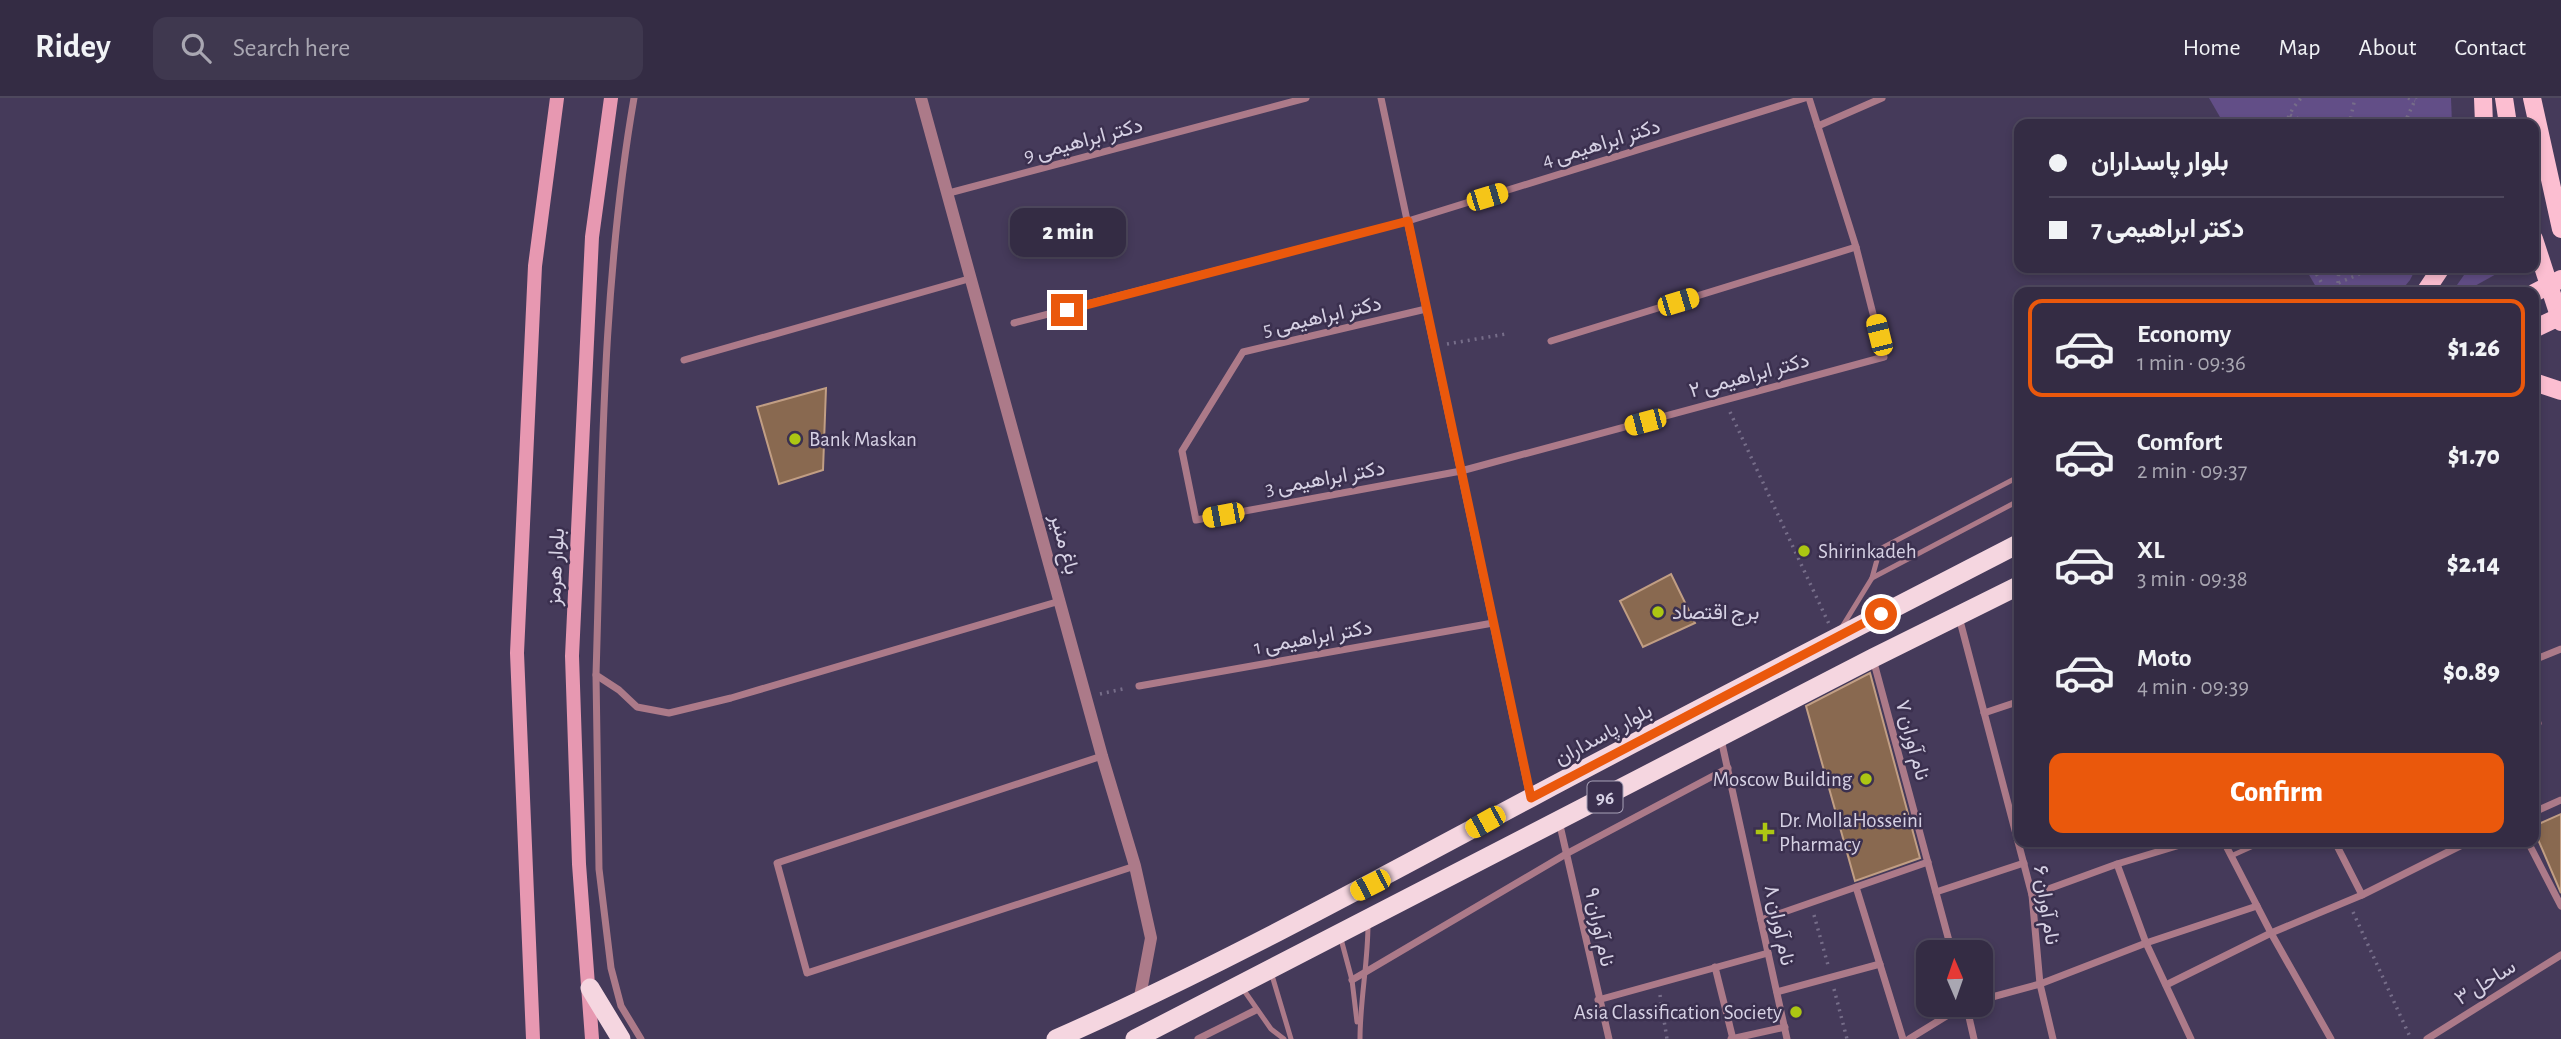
<!DOCTYPE html>
<html lang="en">
<head>
<meta charset="utf-8">
<style>
  :root { --surface:#342c44; --page:#3f384f; --text:#f1f3f6; --muted:#a9a7b2; --line:#4e485d; --accent:#ea580c }
  body { margin:0; font-family:"Alegreya Sans",Vazirmatn,sans-serif; background:var(--page); color:var(--text); height:100vh; display:flex; flex-direction:column; font-size:26px; white-space:nowrap }
  * { box-sizing:border-box; margin:0 }
  p { font-size:23px; color:var(--muted) }
  .icon { flex:none; width:38px; height:38px; fill:none; stroke:currentColor; stroke-width:2; stroke-linecap:round; stroke-linejoin:round }
  .map { position:relative; flex:1; overflow:hidden }
  .side { position:absolute; left:2014px; top:189px; width:525px; height:560px; display:flex; flex-direction:column; background:var(--surface); border-radius:14px; box-shadow:0 4px 10px #0003,0 0 0 2px var(--line) }
  .side>* { flex:none }
  .banner { position:absolute; left:2014px; top:21px; width:525px; height:154px; border-radius:14px; box-shadow:0 4px 10px #0003,0 0 0 2px var(--line); display:grid; align-content:center; height:154px; padding:0 35px; background:var(--surface) }
  .needle { width:46px; rotate:358deg }
  .tools { position:absolute; left:1916px; top:842px; display:grid; gap:14px }
  .tools a { display:grid; place-items:center; width:77px; height:77px; border-radius:14px; background:var(--surface); box-shadow:0 4px 10px #0003,0 0 0 2px var(--line); font-size:35px }
  .end { position:absolute; width:32px; height:32px; margin:-16px; border:9px solid #ea580c; background:#fff; box-shadow:0 0 0 4px #fff }
  .from { border-radius:50% }
  .bubble { position:absolute; height:49px; border-radius:14px; background:var(--surface); box-shadow:0 4px 10px #0003,0 0 0 2px var(--line); font-size:23px; font-weight:800; line-height:49px; text-align:center }
  .car { position:absolute; width:21px; height:42px; margin:-21px -10px; border-radius:9px; box-shadow:0 0 5px 2px #0007; background:linear-gradient(#f5c518 24%,#345 0 40%,#f5c518 0 76%,#345 0 86%,#f5c518 0) }
  .banner b { display:flex; align-items:center; gap:24px; height:66px; font-size:26px }
  .banner b+b { border-top:2px solid var(--line) }
  .banner i { width:18px; height:18px; background:var(--text) }
  ul { padding:12px 0 0; list-style:none }
  li { display:flex; align-items:center; gap:21px; height:98px; margin:0 14px 10px; padding:0 21px; border:4px solid transparent; border-radius:14px }
  li div { flex:1 }
  li b { display:block; font-size:26px }
  li em { font-style:normal; font-weight:800 }
  li.current { border-color:var(--accent) }
  li>.icon { width:63px; height:63px; stroke-width:1.5 }
  .cta { display:flex; gap:14px; margin-top:auto; padding:14px 35px }
  .cta a { flex:1; height:80px; border-radius:14px; background:var(--accent); color:#fff; font-size:28px; font-weight:800; line-height:80px; text-align:center }
  header { display:flex; align-items:center; gap:42px; box-sizing:border-box; height:98px; padding:0 35px; background:var(--surface); border-bottom:2px solid var(--line) }
  header strong { font-size:33px }
  nav { display:flex; gap:38px; margin-inline-start:auto; font-size:24px }
  .search { width:490px; height:63px; background:var(--page); display:flex; align-items:center; gap:18px; box-sizing:border-box; padding:0 24px; border-radius:14px; color:var(--muted); font-size:26px }
  .map>svg:first-child { display:block }
</style>
</head>
<body>
<header>
<strong>Ridey</strong>
<div class="search"><svg class="icon" aria-label="search" viewBox="0 0 24 24"><circle cx="10" cy="10" r="6"/><path d="M15 15l6 6"/></svg>Search here</div>
<nav><a>Home</a><a>Map</a><a>About</a><a>Contact</a></nav>
</header>
<div class="map">
<svg width="2561" height="941" viewBox="0 0 2561 941">
  <rect width="100%" height="100%" fill="#453a5a"/>
  <g fill="#624e87">
    <path d="M2209,0h242l1,26h-228z"/>
    <path d="M2305,170h111l-6,12 -10,12h-81z"/>
    <path d="M2469,170h38l-43,24h-12z"/>
  </g>
  <g fill="#896950" stroke="#c19e84" stroke-width="2">
    <path d="M826,290l-3,82 -44,14 -22,-77z"/>
    <path d="M1671,476l24,49 -52,24 -23,-46z"/>
    <path d="M1870,575l50,185 -65,23 -49,-175z"/>
    <path d="M2561,716v79l-27,-63v-4z"/>
  </g>
  <g fill="none" stroke-linecap="round" stroke-linejoin="round">
    <g stroke="#766d89" stroke-width="3.5" stroke-dasharray="2 5" stroke-linecap="butt">
      <path d="M2408,0l7,3"/>
      <path d="M2290,17l20,9"/>
      <path d="M2407,19l12,7"/>
      <path d="M2285,26l8,-16 8,-10"/>
      <path d="M2347,26l3,-3 5,-23"/>
      <path d="M2404,26l12,-26"/>
      <path d="M2313,170l14,24"/>
      <path d="M2338,185l1,-15"/>
      <path d="M2328,194l10,-9 36,-15"/>
      <path d="M1447,246l59,-10"/>
      <path d="M1730,314l99,212"/>
      <path d="M1100,596l27,-6"/>
      <path d="M2353,814l58,127"/>
      <path d="M1814,817l14,50"/>
      <path d="M1834,891l13,50"/>
      <path d="M1660,897l7,44"/>
    </g>
    <g stroke="#ac7a89" stroke-width="5">
      <path d="M1872,480l8,-29 140,-73"/>
      <path d="M1842,529l30,-49 148,-78"/>
      <path d="M2231,758l31,-14"/>
      <path d="M1341,841l11,41 5,42"/>
      <path d="M1271,874l20,67"/>
      <path d="M1243,891l28,40 13,10"/>
      <path d="M1360,941c0,-39 8,-76 8,-115"/>
    </g>
    <g stroke="#ac7a89" stroke-width="7">
      <path d="M634,0c-33,190 -32,385 -38,577l23,15 18,17 32,6 62,-15 329,-97"/>
      <path d="M1381,0l149,699"/>
      <path d="M1818,28l64,-28"/>
      <path d="M949,95l357,-95"/>
      <path d="M1426,211l-183,43 -61,99 14,69 265,-49 423,-114 -28,-110 -47,-149"/>
      <path d="M1014,225l394,-102 397,-123"/>
      <path d="M1551,243l305,-94"/>
      <path d="M684,262l288,-82"/>
      <path d="M1959,519l73,278 8,89 13,55"/>
      <path d="M1873,561l79,293"/>
      <path d="M2534,562l27,-11"/>
      <path d="M596,577l3,194 12,99 10,38 20,33"/>
      <path d="M1139,588l354,-63"/>
      <path d="M1984,615l36,-12"/>
      <path d="M2534,615l4,10"/>
      <path d="M1721,641l66,300"/>
      <path d="M1102,658l-325,107 30,110 328,-107"/>
      <path d="M2534,714l27,-12"/>
      <path d="M1559,723l50,218"/>
      <path d="M2224,744l47,91 60,106"/>
      <path d="M2335,744l27,53"/>
      <path d="M2528,744l33,64"/>
      <path d="M2117,766l29,79 45,96"/>
      <path d="M1856,789l47,152"/>
      <path d="M1936,794l88,-29"/>
      <path d="M2032,797l85,-31 73,-22"/>
      <path d="M1761,822l167,-58"/>
      <path d="M1715,869l18,72"/>
      <path d="M1352,882l214,-126 162,-86"/>
      <path d="M2166,887l105,-52 91,-38 106,-53"/>
      <path d="M1777,894l103,-28"/>
      <path d="M1598,902l170,-47"/>
      <path d="M1981,902l59,-16 106,-41 111,-37"/>
      <path d="M1966,906l8,35"/>
      <path d="M1198,941l58,-29"/>
      <path d="M1731,941l54,-12"/>
      <path d="M1909,941l57,-35"/>
      <path d="M2427,941l134,-84"/>
    </g>
    <path stroke="#ac7a89" stroke-width="12" d="M921,0l181,658 33,110 16,72 -12,64"/>
    <g stroke="#e798b1" stroke-width="14">
      <path d="M533,941l-16,-386 18,-387 22,-168"/>
      <path d="M592,941l-13,-175 -7,-208 20,-419 19,-139"/>
    </g>
    <g stroke="#fcbed1" stroke-width="18">
      <path d="M2483,0l1,26"/>
      <path d="M2504,0l4,26"/>
      <path d="M2532,0l29,131"/>
      <path d="M2534,141l27,83"/>
      <path d="M2425,194l16,-24"/>
      <path d="M2534,195l27,-14"/>
      <path d="M2534,231l27,-13"/>
      <path d="M2534,284l27,9"/>
    </g>
    <g stroke="#f5d6e0" stroke-width="19">
      <path d="M590,890l31,51"/>
      <path d="M1056,941c163,-72 318,-158 476,-242 161,-86 325,-170 488,-254"/>
      <path d="M1135,941l738,-381 147,-73"/>
    </g>
  </g>
  <g fill="none" stroke-linecap="round" stroke-linejoin="round">
    <path stroke="#ea580c" stroke-width="9" d="M1067,212l341,-89 123,577 350,-184"/>
  </g>
  <g fill="#acc613" stroke="#3b304f" stroke-width="2.5">
    <circle cx="795" cy="341" r="7"/>
    <circle cx="1804" cy="453" r="7"/>
    <circle cx="1658" cy="514" r="7"/>
    <circle cx="1866" cy="681" r="7"/>
    <path d="M1761.5 723.5h7v7h7v7h-7v7h-7v-7h-7v-7h7z"/>
    <circle cx="1796" cy="914" r="7"/>
  </g>
  <g text-anchor="middle" stroke-width="5" stroke-linejoin="round" paint-order="stroke">
    <rect fill="#3b304f" stroke="#a8a1b7" stroke-width="2" x="1587.5" y="683.5" width="35" height="31" rx="5"/>
    <g font-size="19" font-weight="bold" fill="#d6d1e4">
      <text x="1605" y="706">96</text>
    </g>
    <g font-size="21" fill="#d6d1e4" stroke="#3b304f">
      <text transform="translate(1083 42) rotate(-15)" y="7">دکتر ابراهیمی 9</text>
      <text transform="translate(1601 45) rotate(-17)" y="7">دکتر ابراهیمی 4</text>
      <text transform="translate(1322 218) rotate(-13)" y="7">دکتر ابراهیمی 5</text>
      <text transform="translate(1749 277) rotate(-15)" y="7">دکتر ابراهیمی ۲</text>
      <text transform="translate(1325 380) rotate(-10)" y="7">دکتر ابراهیمی 3</text>
      <text transform="translate(1065 446) rotate(75)" y="7">باغ منیر</text>
      <text transform="translate(555 469) rotate(-87)" y="7">بلوار هرمز</text>
      <text transform="translate(1313 539) rotate(-10)" y="7">دکتر ابراهیمی 1</text>
      <text transform="translate(1603 636) rotate(-28)" y="7">بلوار پاسداران</text>
      <text transform="translate(1913 642) rotate(75)" y="7">نام آوران ۷</text>
      <text transform="translate(2047 807) rotate(81)" y="7">نام آوران ۶</text>
      <text transform="translate(1780 827) rotate(78)" y="7">نام آوران ۸</text>
      <text transform="translate(1600 829) rotate(78)" y="7">نام آوران ۹</text>
      <text transform="translate(2485 884) rotate(-32)" y="7">ساحل ۳</text>
    </g>
    <g font-size="21" fill="#d6d1e4" stroke="#3b304f" text-anchor="start">
      <text x="809" y="348">Bank Maskan</text>
      <text x="1818" y="460">Shirinkadeh</text>
      <text x="1672" y="521">برج اقتصاد</text>
      <text x="1852" y="688" text-anchor="end">Moscow Building</text>
      <text x="1779" y="729">Dr. MollaHosseini<tspan x="1779" dy="24">Pharmacy</tspan></text>
      <text x="1782" y="921" text-anchor="end">Asia Classification Society</text>
    </g>
  </g>
</svg>
<div class="tools">
<a><svg class="needle" viewBox="-14 -14 28 28"><path d="M0-13l5 13h-10z" fill="#e53935"/><path d="M0 13l5-13h-10z" fill="#a9a7b2"/></svg></a>
</div>
<i class="end from" style="left:1881px;top:516px"></i>
<i class="end" style="left:1067px;top:212px"></i>
<div class="bubble" style="left:1010px;top:110px;width:116px">2 min</div>
<i class="car" style="left:1487px;top:99px;rotate:73deg"></i>
<i class="car" style="left:1678px;top:204px;rotate:73deg"></i>
<i class="car" style="left:1879px;top:237px;rotate:346deg"></i>
<i class="car" style="left:1645px;top:324px;rotate:255deg"></i>
<i class="car" style="left:1223px;top:417px;rotate:259deg"></i>
<i class="car" style="left:1485px;top:724px;rotate:241deg"></i>
<i class="car" style="left:1370px;top:787px;rotate:243deg"></i>
<div class="banner">
<b><i class="from"></i>بلوار پاسداران</b>
<b><i></i>دکتر ابراهیمی 7</b>
</div>
<section class="side">
<ul>
<li class="current"><svg class="icon" aria-label="car" viewBox="0 0 24 24"><path d="M5 17H2v-5l4-1 3-4h7l3 4 3 1v5h-3M9 17h6M6 11h13"/><circle cx="7" cy="17" r="2"/><circle cx="17" cy="17" r="2"/></svg><div><b>Economy</b><p>1 min · 09:36</p></div><em>$1.26</em></li>
<li><svg class="icon" aria-label="car" viewBox="0 0 24 24"><path d="M5 17H2v-5l4-1 3-4h7l3 4 3 1v5h-3M9 17h6M6 11h13"/><circle cx="7" cy="17" r="2"/><circle cx="17" cy="17" r="2"/></svg><div><b>Comfort</b><p>2 min · 09:37</p></div><em>$1.70</em></li>
<li><svg class="icon" aria-label="car" viewBox="0 0 24 24"><path d="M5 17H2v-5l4-1 3-4h7l3 4 3 1v5h-3M9 17h6M6 11h13"/><circle cx="7" cy="17" r="2"/><circle cx="17" cy="17" r="2"/></svg><div><b>XL</b><p>3 min · 09:38</p></div><em>$2.14</em></li>
<li><svg class="icon" aria-label="car" viewBox="0 0 24 24"><path d="M5 17H2v-5l4-1 3-4h7l3 4 3 1v5h-3M9 17h6M6 11h13"/><circle cx="7" cy="17" r="2"/><circle cx="17" cy="17" r="2"/></svg><div><b>Moto</b><p>4 min · 09:39</p></div><em>$0.89</em></li>
</ul>
<div class="cta"><a>Confirm</a></div>
</section>
</div>
</body>
</html>
